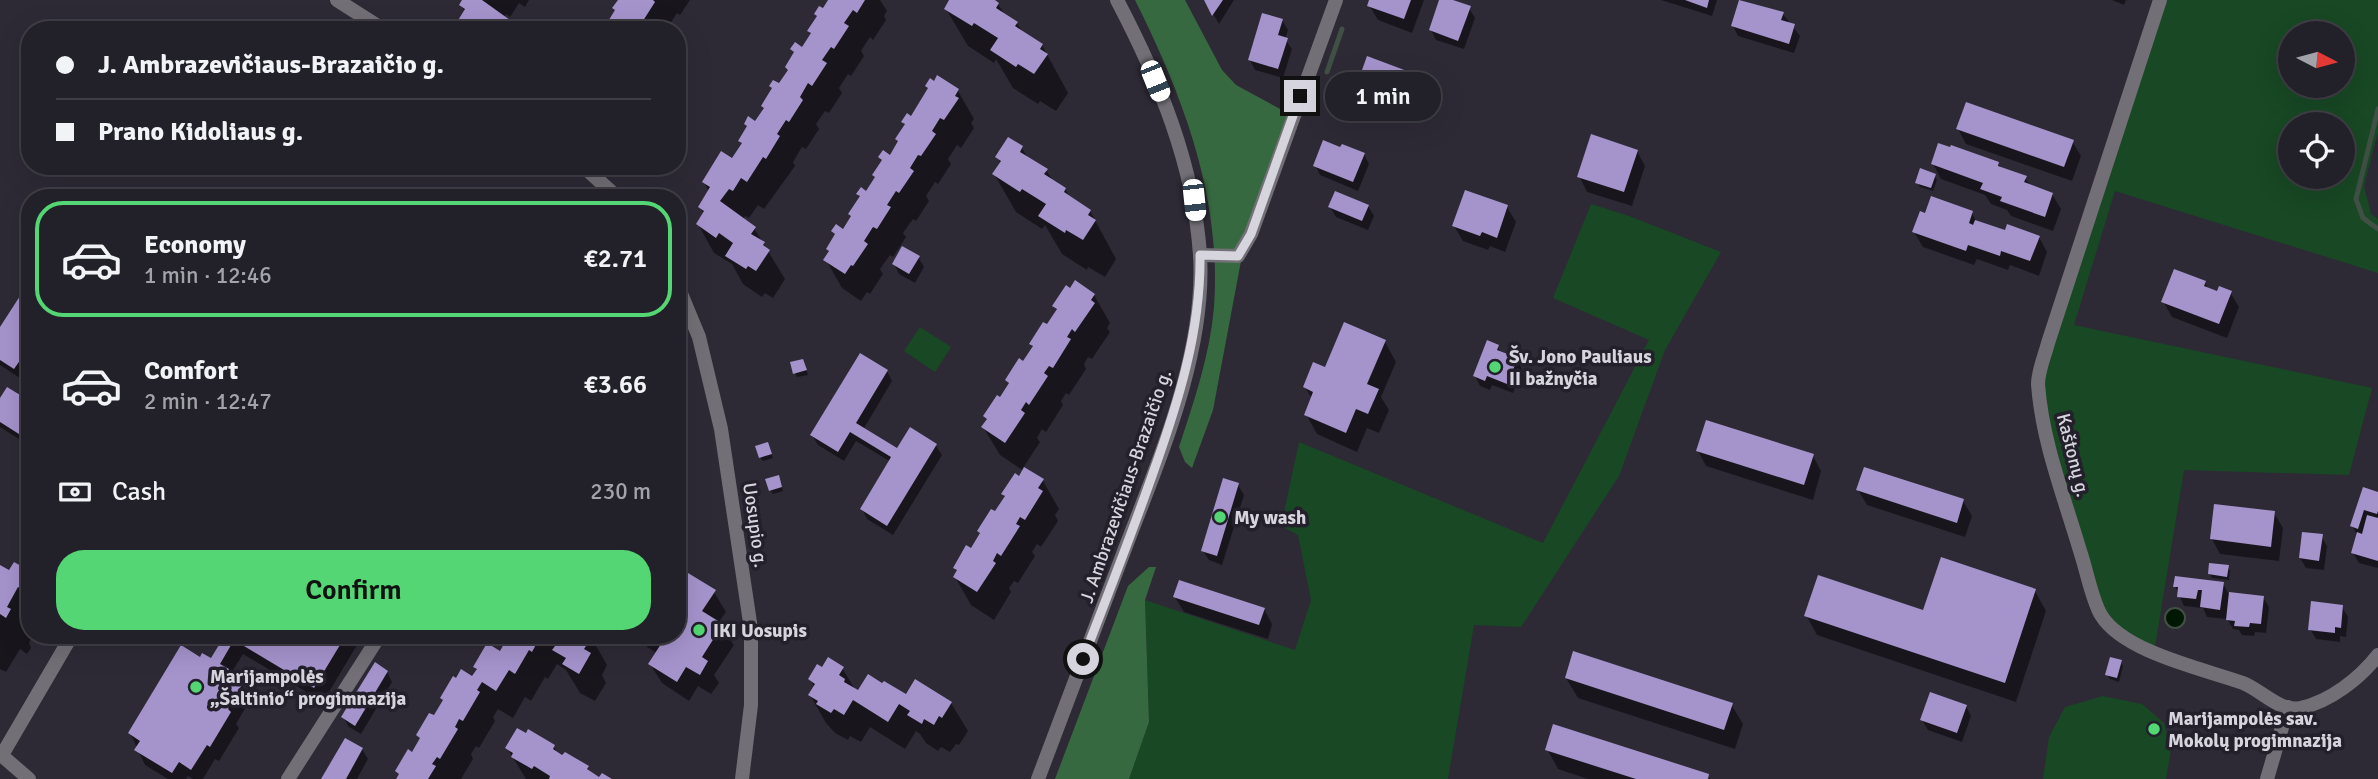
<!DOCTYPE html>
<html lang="en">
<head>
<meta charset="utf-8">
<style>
  :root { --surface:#222028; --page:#2a2830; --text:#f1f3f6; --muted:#a2a3a8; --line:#3f3e45; --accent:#53d673 }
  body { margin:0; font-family:Signika,sans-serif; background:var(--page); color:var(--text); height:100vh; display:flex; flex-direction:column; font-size:26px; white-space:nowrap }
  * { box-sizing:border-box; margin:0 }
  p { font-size:23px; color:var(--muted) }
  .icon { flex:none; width:38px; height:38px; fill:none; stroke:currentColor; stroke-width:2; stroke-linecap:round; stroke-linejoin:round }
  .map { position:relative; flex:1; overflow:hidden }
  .details { position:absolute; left:21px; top:189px; width:665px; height:455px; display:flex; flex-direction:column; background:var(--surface); border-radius:28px; box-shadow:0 7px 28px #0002,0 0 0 2px var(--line) }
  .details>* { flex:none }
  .guide { position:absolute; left:21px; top:21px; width:665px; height:154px; border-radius:28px; box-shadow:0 7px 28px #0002,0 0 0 2px var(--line); display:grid; align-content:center; height:154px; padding:0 35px; background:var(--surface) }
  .needle { width:46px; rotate:96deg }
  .buttons { position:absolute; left:2278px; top:21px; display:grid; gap:14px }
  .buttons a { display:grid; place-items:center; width:77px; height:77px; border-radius:50%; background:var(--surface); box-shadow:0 7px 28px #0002,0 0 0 2px var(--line); font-size:35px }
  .end { position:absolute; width:32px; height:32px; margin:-16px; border:9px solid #d6d4dc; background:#111; box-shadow:0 0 0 4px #111 }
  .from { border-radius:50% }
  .bubble { position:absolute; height:49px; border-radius:24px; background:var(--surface); box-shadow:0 7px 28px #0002,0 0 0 2px var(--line); font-size:23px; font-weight:600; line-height:49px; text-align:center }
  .car { position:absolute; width:21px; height:42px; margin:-21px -10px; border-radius:9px; box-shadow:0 0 5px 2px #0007; background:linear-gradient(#fff 24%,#345 0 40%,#fff 0 76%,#345 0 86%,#fff 0) }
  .guide b { display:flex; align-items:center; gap:24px; height:66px; font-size:26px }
  .guide b+b { border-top:2px solid var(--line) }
  .guide i { width:18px; height:18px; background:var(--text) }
  ul { padding:12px 0 0; list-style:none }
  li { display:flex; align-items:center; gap:21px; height:116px; margin:0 14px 10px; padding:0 21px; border:4px solid transparent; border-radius:28px }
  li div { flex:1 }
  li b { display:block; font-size:26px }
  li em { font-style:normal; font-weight:600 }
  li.active { border-color:var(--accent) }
  li>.icon { width:63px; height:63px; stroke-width:1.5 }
  .pay { display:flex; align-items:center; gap:18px; height:77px; padding:0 35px; font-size:26px }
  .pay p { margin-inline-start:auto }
  .button { display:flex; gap:14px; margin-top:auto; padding:14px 35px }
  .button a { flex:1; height:80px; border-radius:28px; background:var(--accent); color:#111; font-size:28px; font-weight:600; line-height:80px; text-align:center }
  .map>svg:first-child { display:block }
</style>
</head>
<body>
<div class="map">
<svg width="2378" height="779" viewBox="0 0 2378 779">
  <rect width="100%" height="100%" fill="#2d2a36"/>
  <g fill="#184824" fill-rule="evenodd">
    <path d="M2160,0h218v132l-14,54 7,28 7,5v54l-263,-82 -41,134 298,63 -23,87 -165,-5 -30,183 -53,-38 -63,-233zM2291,33h52v53h-52zM2291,124h52v53h-52z"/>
    <path d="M1591,204l38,12 92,36 -56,98 -46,126 -98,151 -47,-2 -26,154h-319l20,-57 -4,-122 150,50 16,-50 -13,-65 -17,-9 18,-84 244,101 106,-203 -96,-42z"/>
    <path d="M920,327l31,20 -16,25 -31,-21z"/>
    <path d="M2103,696l39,8 22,19 7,27 -5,29h-123l6,-42 16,-30z"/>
  </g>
  <g fill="#376940">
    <path d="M1135,0h50l37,70 14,15 57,31 -52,145 -28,149 -21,58 -7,-6 -6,-15c15,-46 31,-92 35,-140 8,-109 -31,-211 -79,-307z"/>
    <path d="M1149,567h7l-11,33 4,122 -20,57h-74l73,-193z"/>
  </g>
  <circle fill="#001704" stroke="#405045" stroke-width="2" cx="2175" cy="618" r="10"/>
  <g fill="#0007">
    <path d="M464,0h65l-4,7 -6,-4 -9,14 -4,-3 -2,4 13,12h-54l-4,-7 6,-11 -4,-7z"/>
    <path d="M620,0h70l-10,15 -3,-2 -9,14 1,3h-69l7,-5 9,-13z"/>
    <path d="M830,0h50l7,11 -3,5 2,4 -13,20 -3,-3 -9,14 3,5 -13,20 -3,-2 -9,14 3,5 -13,20 -4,-2 -9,13 3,5 -13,20 -4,-2 -9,15 2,4 -31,43 -6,-4 -9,13 -4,-2 -2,4 11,8 31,51 -12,19 -8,-5 -3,4 -19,-13 -11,-20 -18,-11 -16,-29 6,-10 -4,-7 9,-15 -5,-10 28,-21 11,-16 -3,-4 8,-13 -2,-4 10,-1 8,-14 -1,-3 10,-16 -2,-4h8l10,-15 6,-17 -3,-5h10l10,-14 -3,-4 9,-13 -2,-4 8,-3z"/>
    <path d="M951,0h41l6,4 7,11 12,8 6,10 19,12 26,48 -12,18 -16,-10 -2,3 -25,-16 -17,-29 -2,4 -26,-17 -22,-37z"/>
    <path d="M1205,0h29l-15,24z"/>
    <path d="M1371,0h53l-12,33 -34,-13 -9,-15z"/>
    <path d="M1441,0l28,8 6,10 -11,31 -28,-9 -5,-10z"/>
    <path d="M1661,0h56l-5,16z"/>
    <path d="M2112,0h14l-2,5z"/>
    <path d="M1783,14l17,22 -6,17 -56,-17 -5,-10z"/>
    <path d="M1282,20l6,10 -3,9 7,10 -9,29 -28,-8 -5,-10z"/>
    <path d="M1406,72l5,10 -6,19 -19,-6 -2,6 -20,-7 -5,-10z"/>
    <path d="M927,86l31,5 16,28 -3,4 3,5 -13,20 -4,-3 -9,14 3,5 -13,20 -3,-2 -9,14 3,5 -13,20 -3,-2 -10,14 3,4 -13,20 -3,-2 -10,14 3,5 -13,20 -3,-2 -6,9 -19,-13 -16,-28 4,-7 -2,-4 8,-13 -3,-4 10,-1 18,-33 -3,-4h9l16,-32 -3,-5h10l9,-14 7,-17 -3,-4 8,-4 18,-28z"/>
    <path d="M1958,129l114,12 9,15 -9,25 -106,-37z"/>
    <path d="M1022,148l6,11 18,11 7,11 12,8 6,10 19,12 26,48 -11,18 -17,-10 -1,3 -25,-16 -17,-29 -3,4 -26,-17 -22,-38 7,-10 -4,-7z"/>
    <path d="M1637,151l8,15 -13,40 -45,-14 -8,-16z"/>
    <path d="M1364,154l5,10 -11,27 -38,-16 -5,-10z"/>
    <path d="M1998,163l4,6 23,9 6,8 21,8 9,15 -8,22 -42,-15 -4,-6 -16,-6 -6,-9 -44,-16 -8,-15z"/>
    <path d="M1934,175l3,5 -4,11 -13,-4 -3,-5z"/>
    <path d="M1368,206l6,10 -6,14 -32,-13 -6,-10z"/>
    <path d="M1507,207l9,15 -11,30 -15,-6 -2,4 -25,-9 -9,-15z"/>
    <path d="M1972,213l5,10 29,9 33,5 8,15 -8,24 -29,-11 -2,5 -31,-11 -3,6 -51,-18 -9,-15z"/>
    <path d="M918,257l6,10 -9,16 -16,-9 -5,-10z"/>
    <path d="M2205,283l4,7 9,3 12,-1 9,15 -12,31 -55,-21 -9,-16z"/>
    <path d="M1094,295l16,28 -3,5 3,4 -18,27 -4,-2 -4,7 2,5 -17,26 -3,-2 -5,8 2,4 -17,27 -4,-3 -5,9 3,4 -17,26 20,13 16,28 -4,6 3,6 -17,26 -4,-3 -5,8 3,4 -17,27 -4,-2 -5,7 2,4 -17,28 -23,-15 -16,-28 3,-4 -3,-5 16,-18 35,-52 -3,-4 21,-23 -24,-16 -17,-28 5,-6 -3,-5 16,-17 9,-14 -3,-5 17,-16 10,-15 -3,-5 17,-17 9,-16 -3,-5z"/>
    <path d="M30,304v58l-10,16 -20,-13v-35z"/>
    <path d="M1385,342l11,20 -15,35 8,13 -10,23 -12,-5 -10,24 -40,-18 -11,-20 6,-15 -7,-12 21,-18z"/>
    <path d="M1498,347l3,6 15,6 6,10 -9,24 -21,-8 -2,5 -10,-4 -5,-10z"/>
    <path d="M805,365l3,10 -11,2 -2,-4z"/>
    <path d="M887,371l5,10 -29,49 34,21 39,-5 6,9 -49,80 -26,-16 -5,-10 29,-47 -35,-21 -12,20 -26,-16 -6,-10z"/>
    <path d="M0,401l30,2v43l-30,-19z"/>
    <path d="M770,449l3,9 -10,3 -3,-4z"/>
    <path d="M1698,451l115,5 8,15 -8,29 -107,-34z"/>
    <path d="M780,482l3,9 -10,3 -3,-4z"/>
    <path d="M1238,485l6,10 -22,70 -13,-5 -6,-9z"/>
    <path d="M2364,489l14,5v74l-19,-5 -6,-10 5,-17 -6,-10z"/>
    <path d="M1858,490l105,11 9,15 -7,21 -98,-32z"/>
    <path d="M2274,513l9,15 -4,33 -59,-7 -8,-15z"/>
    <path d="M2321,536l6,10 -3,24 -18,-2 -6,-10z"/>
    <path d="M0,567l9,5 21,1v62h3l-4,8 2,5 -4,6 -7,-5 -14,23 -6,-3z"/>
    <path d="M2228,567l2,4 -1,9 -17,-2 -2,-4z"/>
    <path d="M2223,583l5,10 35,4 6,10 -3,26 -11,-1 -1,4 -12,-1 -3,-5 -6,-1 -6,-10 -20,-2 -4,-9 -19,-2 -9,-20z"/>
    <path d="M2035,591l11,20 -30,91 -199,-67 -11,-20 118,-2z"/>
    <path d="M714,592l12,20 -8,11 16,22 -20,30 5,8 -8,11 -13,-8 -9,15 -27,-18 -12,-19 7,-11 -10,-6 -7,-12h37z"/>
    <path d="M1175,597l89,12 8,15 -4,15 -84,-27z"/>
    <path d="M2342,607l6,10 -2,20 -6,-1v6l-24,-3 -6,-10z"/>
    <path d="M214,635h149l-40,67 -80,-48 -13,21 12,10 8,15 -14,24 3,4 -20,33 -4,-2 -12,20h-10l-5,-3 -2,3h-18l-23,-14 -15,-32 71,-74 11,2 12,-20z"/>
    <path d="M508,635l83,2 16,28 -5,10 4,8 -11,18 -15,-8 -14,-23 -9,-6 -9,15 -3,-2 -14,24 -6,-4 -12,21 -15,-9 -5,8 2,4 -16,27 -3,-2 -5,8 2,5 -12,20h-63l2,-3 -3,-5 16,-17 8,-14 -3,-5 55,-56 5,-8 -3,-4 25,-14 10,-15z"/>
    <path d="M2121,662l2,4 -4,16 -9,-3 -3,-4z"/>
    <path d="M842,668l14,23 95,12 17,28 -9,14 -3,-1 -6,8 -9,-5 -3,4 -12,-8 -6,-9 -4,-3 -11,18 -35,-22 -9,15 -11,-6 -2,4 -13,-7 -9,-10 -16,-28 5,-7 -5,-9 13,-9z"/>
    <path d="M387,672l5,10 -31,52 -12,-7 -6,-10z"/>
    <path d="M1566,678l165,26 12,20 -8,25 -157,-51z"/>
    <path d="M1966,706l5,10 -9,26 -34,-12 -6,-10z"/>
    <path d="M554,747l4,7 29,13 4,7 9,5h-74l-19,-31z"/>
    <path d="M362,749l6,10 -11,20h-34z"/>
    <path d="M1547,749l161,27 2,3h-122l-30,-10z"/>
  </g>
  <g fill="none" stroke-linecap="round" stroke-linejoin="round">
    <g stroke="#405045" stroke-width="5">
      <path d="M1327,72l15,-43"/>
      <path d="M2378,109l-22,90 7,19 15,11"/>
    </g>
  </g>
  <g fill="#a593cc">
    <path d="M462,0h20l35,25 -3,5h-46l-11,-8 8,-13 -6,-4z"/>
    <path d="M618,0h35l2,2 -14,22 -4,-2 -5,8h-34l-3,-4 5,-7 7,4 8,-13 -3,-2z"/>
    <path d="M828,0h37l-8,13 -4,-3 -9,13 5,3 -15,23 -3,-2 -9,13 5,3 -15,23 -4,-3 -8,14 3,3 -14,22 -3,-2 -9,14 3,2 -14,23 -3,-2 -16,25 -6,-4 -8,13 -4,-2 -9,12 36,26 -5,7 14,8 -2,3 7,5 -14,21 -8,-5 -2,3 -21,-13 8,-13 -14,-10 -3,5 -20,-14 8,-13 -6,-4 12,-20 -8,-5 19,-31 11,7 10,-15 -4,-2 9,-15 -3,-2 4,-8 7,5 9,-13 -3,-2 11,-18 -3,-2 4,-6 6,3 9,-13 -3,-3 9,-15 -4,-3 5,-7 7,5 9,-14 -4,-2 10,-15 -3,-2 5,-8 4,2z"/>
    <path d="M949,0h46l4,3 -3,5 22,14 -3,4 28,18 -3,5 8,5 -14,20 -16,-10 -2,3 -26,-17 8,-12 -24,-15 -2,3 -28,-17z"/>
    <path d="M1204,0h19l-11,16z"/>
    <path d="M1369,0h42l-7,19 -37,-13z"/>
    <path d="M1439,0h14l18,6 -13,35 -29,-11z"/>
    <path d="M1685,0h24l-2,8z"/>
    <path d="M1739,0l45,12 -3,8 14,4 -6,20 -58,-18z"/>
    <path d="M1262,13l21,6 -5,16 10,3 -10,31 -30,-9z"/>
    <path d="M1367,56l40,15 -8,22 -18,-7 -2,6 -22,-8z"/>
    <path d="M937,75l22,14 -4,7 4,2 -15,22 -4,-2 -8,13 4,3 -15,22 -3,-1 -8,13 4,3 -15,22 -3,-2 -9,14 4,2 -14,22 -4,-2 -9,14 4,3 -15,22 -2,-1 -6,9 -22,-14 6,-9 -3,-2 9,-15 -4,-3 5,-7 7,5 8,-13 -3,-2 12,-18 -4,-2 5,-7 5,4 9,-14 -3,-2 10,-15 -4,-3 5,-7 7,5 8,-14 -3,-2 10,-15 -4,-2 6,-9 4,3 17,-28 -3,-2 5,-8 4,3z"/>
    <path d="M1966,102l108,38 -10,27 -108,-38z"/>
    <path d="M1591,134l47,16 -14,42 -47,-15z"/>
    <path d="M1008,137l15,9 -3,6 28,17 -4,5 22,14 -2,4 27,18 -3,5 8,5 -13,20 -17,-10 -1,3 -27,-17 8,-12 -24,-15 -2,3 -28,-18 9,-13 -6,-4z"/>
    <path d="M1323,140l17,7 2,-3 23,9 -12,29 -40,-16z"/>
    <path d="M1938,143l12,4 1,-2 48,17 -1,4 29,10 -3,6 29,11 -8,24 -45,-16 2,-4 -22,-8 3,-6 -52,-19z"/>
    <path d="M1920,168l16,6 -5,14 -16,-5z"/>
    <path d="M1465,190l43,15 -11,33 -15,-6 -2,4 -28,-10z"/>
    <path d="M1335,191l34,14 -7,16 -34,-14z"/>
    <path d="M1931,196l42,15 -4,12 4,2 2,-5 30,10 2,-6 33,12 -10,25 -29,-10 -1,5 -32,-11 -2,6 -54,-19 8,-21 5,2z"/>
    <path d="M902,246l18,10 -11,18 -17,-10z"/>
    <path d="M2174,269l32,12 -2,5 13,5 2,-5 13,5 -13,33 -58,-22z"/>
    <path d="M1075,280l20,14 -4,6 4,3 -20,29 -3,-3 -5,8 4,2 -18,29 -4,-2 -5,7 4,3 -19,29 -3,-3 -5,8 4,3 -20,30 -24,-16 6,-8 -4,-3 14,-21 3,2 9,-14 -4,-3 14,-22 4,3 10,-15 -4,-2 14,-22 4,2 10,-15 -5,-3 14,-21 4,3z"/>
    <path d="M20,296l10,6v44l-16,23 -14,-9v-33z"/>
    <path d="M1344,322l42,18 -19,44 12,5 -11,25 -12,-5 -10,24 -42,-18 9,-23 -10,-5 10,-25 12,5z"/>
    <path d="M1487,340l12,5 -2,5 21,8 -11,26 -20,-8 -2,5 -12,-5z"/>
    <path d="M860,353l28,17 -32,53 41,25 13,-21 27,17 -50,82 -27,-17 31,-52 -41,-25 -12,20 -28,-17z"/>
    <path d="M803,359l4,11 -14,4 -3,-12z"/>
    <path d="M7,387l23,14v40l-30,-19v-24z"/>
    <path d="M1706,420l108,34 -10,31 -108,-34z"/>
    <path d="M768,442l4,12 -13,4 -4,-12z"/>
    <path d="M1024,467l20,12 -6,9 5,3 -18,29 -5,-3 -4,7 4,2 -19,30 -4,-3 -4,8 3,2 -19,29 -24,-15 4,-7 -4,-2 13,-23 5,3 9,-15 -3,-2 14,-22 4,2 10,-15 -4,-2 14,-21 4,3z"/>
    <path d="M1864,467l100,32 -7,24 -101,-33z"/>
    <path d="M779,475l3,12 -13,4 -4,-12z"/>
    <path d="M1223,478l16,5 -22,73 -16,-5z"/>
    <path d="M2363,487l15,5v19l-1,3 -13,-4 -6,19 -8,-3z"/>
    <path d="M2214,504l61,7 -4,36 -61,-8z"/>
    <path d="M2367,515l11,3v43l-27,-8 6,-21 5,2z"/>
    <path d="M2302,532l21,2 -4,27 -20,-3z"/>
    <path d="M1941,557l95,32 -31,94 -201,-67 14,-41 105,35z"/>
    <path d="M14,562l16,9v11l-5,9 -7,-4 -11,20 4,2 -5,9 -6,-4v-49l9,5z"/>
    <path d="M2209,563l20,2 -2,12 -19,-3z"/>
    <path d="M688,573l28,17 -14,21 21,13 -21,33 6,4 -8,14 -14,-8 -9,15 -29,-18 13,-20 -15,-9h31v-48z"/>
    <path d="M2175,576l49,6 -4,28 -20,-3 2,-17h-4l-2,9 -19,-2 1,-10h-5z"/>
    <path d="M1179,580l86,28 -6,17 -86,-28z"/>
    <path d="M2229,592l35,4 -3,28 -11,-1 -1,4 -15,-1 1,-5 -9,-1z"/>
    <path d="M2311,601l32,4 -2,23 -6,-1v6l-27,-3z"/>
    <path d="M225,635h121l-32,53 -80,-48 -14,24 9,5 -2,4 16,10 -15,26 3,3 -21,35 -3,-2 -16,25 -12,-8 -7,11 -38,-23 6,-9 -12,-8 53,-88 19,12 2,-4 9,5z"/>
    <path d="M509,635h84l-9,14 7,4 -12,21 -17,-10 4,-6 -14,-8 3,-4 -15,-9 -8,15 -3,-2 -14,24 -6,-4 -13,21 -14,-9 -5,8 3,2 -17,29 -4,-2 -4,8 3,2 -18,30 -3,-2 -5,7 4,2 -8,13h-32l3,-5 -4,-3 13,-22 4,3 8,-14 -4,-3 13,-22 5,2 9,-15 -3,-2 13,-22 3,2 5,-9 11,7 5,-7 -4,-2 14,-24 13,8z"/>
    <path d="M1573,651l160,52 -9,27 -159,-52z"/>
    <path d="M828,657l16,10 -5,8 6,4 -1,3 14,8 10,-16 14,9 2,-2 22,13 9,-15 37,23 -10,16 -3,-2 -5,9 -10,-6 -2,5 -15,-9 3,-4 -11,-7 -11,18 -35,-22 -9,15 -10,-6 -3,4 -15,-9 2,-3 -10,-6 7,-11 -7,-5 9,-15 5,3z"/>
    <path d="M2110,657l12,3 -5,18 -12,-3z"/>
    <path d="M375,662l13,9 -33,55 -14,-9z"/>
    <path d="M1930,692l37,13 -10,28 -37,-13z"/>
    <path d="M1553,724l156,50 -1,5h-72l-91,-29z"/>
    <path d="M517,728l9,5 2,-4 27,16 -2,4 9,6 3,-3 24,14 -2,3 12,8 3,-4 10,6h-63l1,-3 -16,-10 -2,3 -21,-12 2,-4 -8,-5z"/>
    <path d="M345,738l18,10 -17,31h-25z"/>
  </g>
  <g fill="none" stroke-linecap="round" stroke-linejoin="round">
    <g stroke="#727076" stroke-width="14">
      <path d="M337,0l47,30"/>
      <path d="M2160,0l-112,343c-3,12 -10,28 -10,41 4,58 27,115 43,170 6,18 11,46 20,61 22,37 103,54 142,68 18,7 37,29 57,25 30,-6 60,-30 78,-53"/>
      <path d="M583,166l35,32"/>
      <path d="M1200,255l38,1 13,-22 85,-234"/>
      <path d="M677,284l22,53 22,92 30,200v76l-9,74"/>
      <path d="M0,754l29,25"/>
      <path d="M2,755l70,-120"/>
      <path d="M288,779l92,-144"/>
      <path d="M1038,779c29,-78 59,-155 88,-233 34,-89 80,-194 74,-291 -6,-90 -41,-175 -83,-255"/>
      <path d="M2267,779l21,-72"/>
    </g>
  </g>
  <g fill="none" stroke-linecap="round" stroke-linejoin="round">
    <path stroke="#d6d4dc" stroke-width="9" d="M1083,659c24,-62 48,-123 70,-186 25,-70 48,-142 47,-218l38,1 13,-22 49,-138"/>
  </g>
  <g fill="#53d673" stroke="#23202c" stroke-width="2.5">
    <circle cx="1495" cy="367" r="7"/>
    <circle cx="1220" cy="517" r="7"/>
    <circle cx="699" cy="630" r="7"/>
    <circle cx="196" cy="687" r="7"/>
    <circle cx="2154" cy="729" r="7"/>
  </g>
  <g text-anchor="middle" stroke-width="7" stroke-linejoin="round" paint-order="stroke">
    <g font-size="19" font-weight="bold" fill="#d6d4dc" stroke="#23202c" text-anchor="start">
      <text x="1509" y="363">Šv. Jono Pauliaus<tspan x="1509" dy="22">II bažnyčia</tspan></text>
      <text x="1234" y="524">My wash</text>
      <text x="713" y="637">IKI Uosupis</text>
      <text x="210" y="683">Marijampolės<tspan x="210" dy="22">„Šaltinio“ progimnazija</tspan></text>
      <text x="2168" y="725">Marijampolės sav.<tspan x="2168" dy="22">Mokolų progimnazija</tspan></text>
    </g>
    <g font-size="19" fill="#d6d4dc" stroke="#23202c">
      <text transform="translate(2074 455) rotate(76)" y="7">Kaštonų g.</text>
      <text transform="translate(1125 486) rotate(-71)" y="7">J. Ambrazevičiaus-Brazaičio g.</text>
      <text transform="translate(756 525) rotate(82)" y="7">Uosupio g.</text>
    </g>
  </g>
</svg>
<div class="buttons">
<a><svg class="needle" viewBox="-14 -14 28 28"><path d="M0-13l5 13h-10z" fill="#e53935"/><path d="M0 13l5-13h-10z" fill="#a2a3a8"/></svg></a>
<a><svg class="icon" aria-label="locate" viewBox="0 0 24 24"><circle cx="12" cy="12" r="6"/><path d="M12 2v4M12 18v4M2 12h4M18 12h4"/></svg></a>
</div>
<i class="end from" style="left:1083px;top:659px"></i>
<i class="end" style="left:1300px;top:96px"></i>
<div class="bubble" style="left:1325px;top:72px;width:116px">1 min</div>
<i class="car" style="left:1155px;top:81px;rotate:158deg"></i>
<i class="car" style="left:1194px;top:200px;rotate:174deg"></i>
<div class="guide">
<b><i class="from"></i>J. Ambrazevičiaus-Brazaičio g.</b>
<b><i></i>Prano Kidoliaus g.</b>
</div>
<section class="details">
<ul>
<li class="active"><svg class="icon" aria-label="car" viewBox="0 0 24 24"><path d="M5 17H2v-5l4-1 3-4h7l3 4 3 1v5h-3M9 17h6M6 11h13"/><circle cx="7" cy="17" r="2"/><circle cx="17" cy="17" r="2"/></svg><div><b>Economy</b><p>1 min · 12:46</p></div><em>€2.71</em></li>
<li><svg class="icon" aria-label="car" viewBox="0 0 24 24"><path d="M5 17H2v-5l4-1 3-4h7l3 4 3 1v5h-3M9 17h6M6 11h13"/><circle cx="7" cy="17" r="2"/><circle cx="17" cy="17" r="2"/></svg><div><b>Comfort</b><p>2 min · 12:47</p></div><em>€3.66</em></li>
</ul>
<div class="pay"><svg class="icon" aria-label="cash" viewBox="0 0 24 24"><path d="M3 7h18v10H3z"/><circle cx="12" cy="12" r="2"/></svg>Cash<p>230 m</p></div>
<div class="button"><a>Confirm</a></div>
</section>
</div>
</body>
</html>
